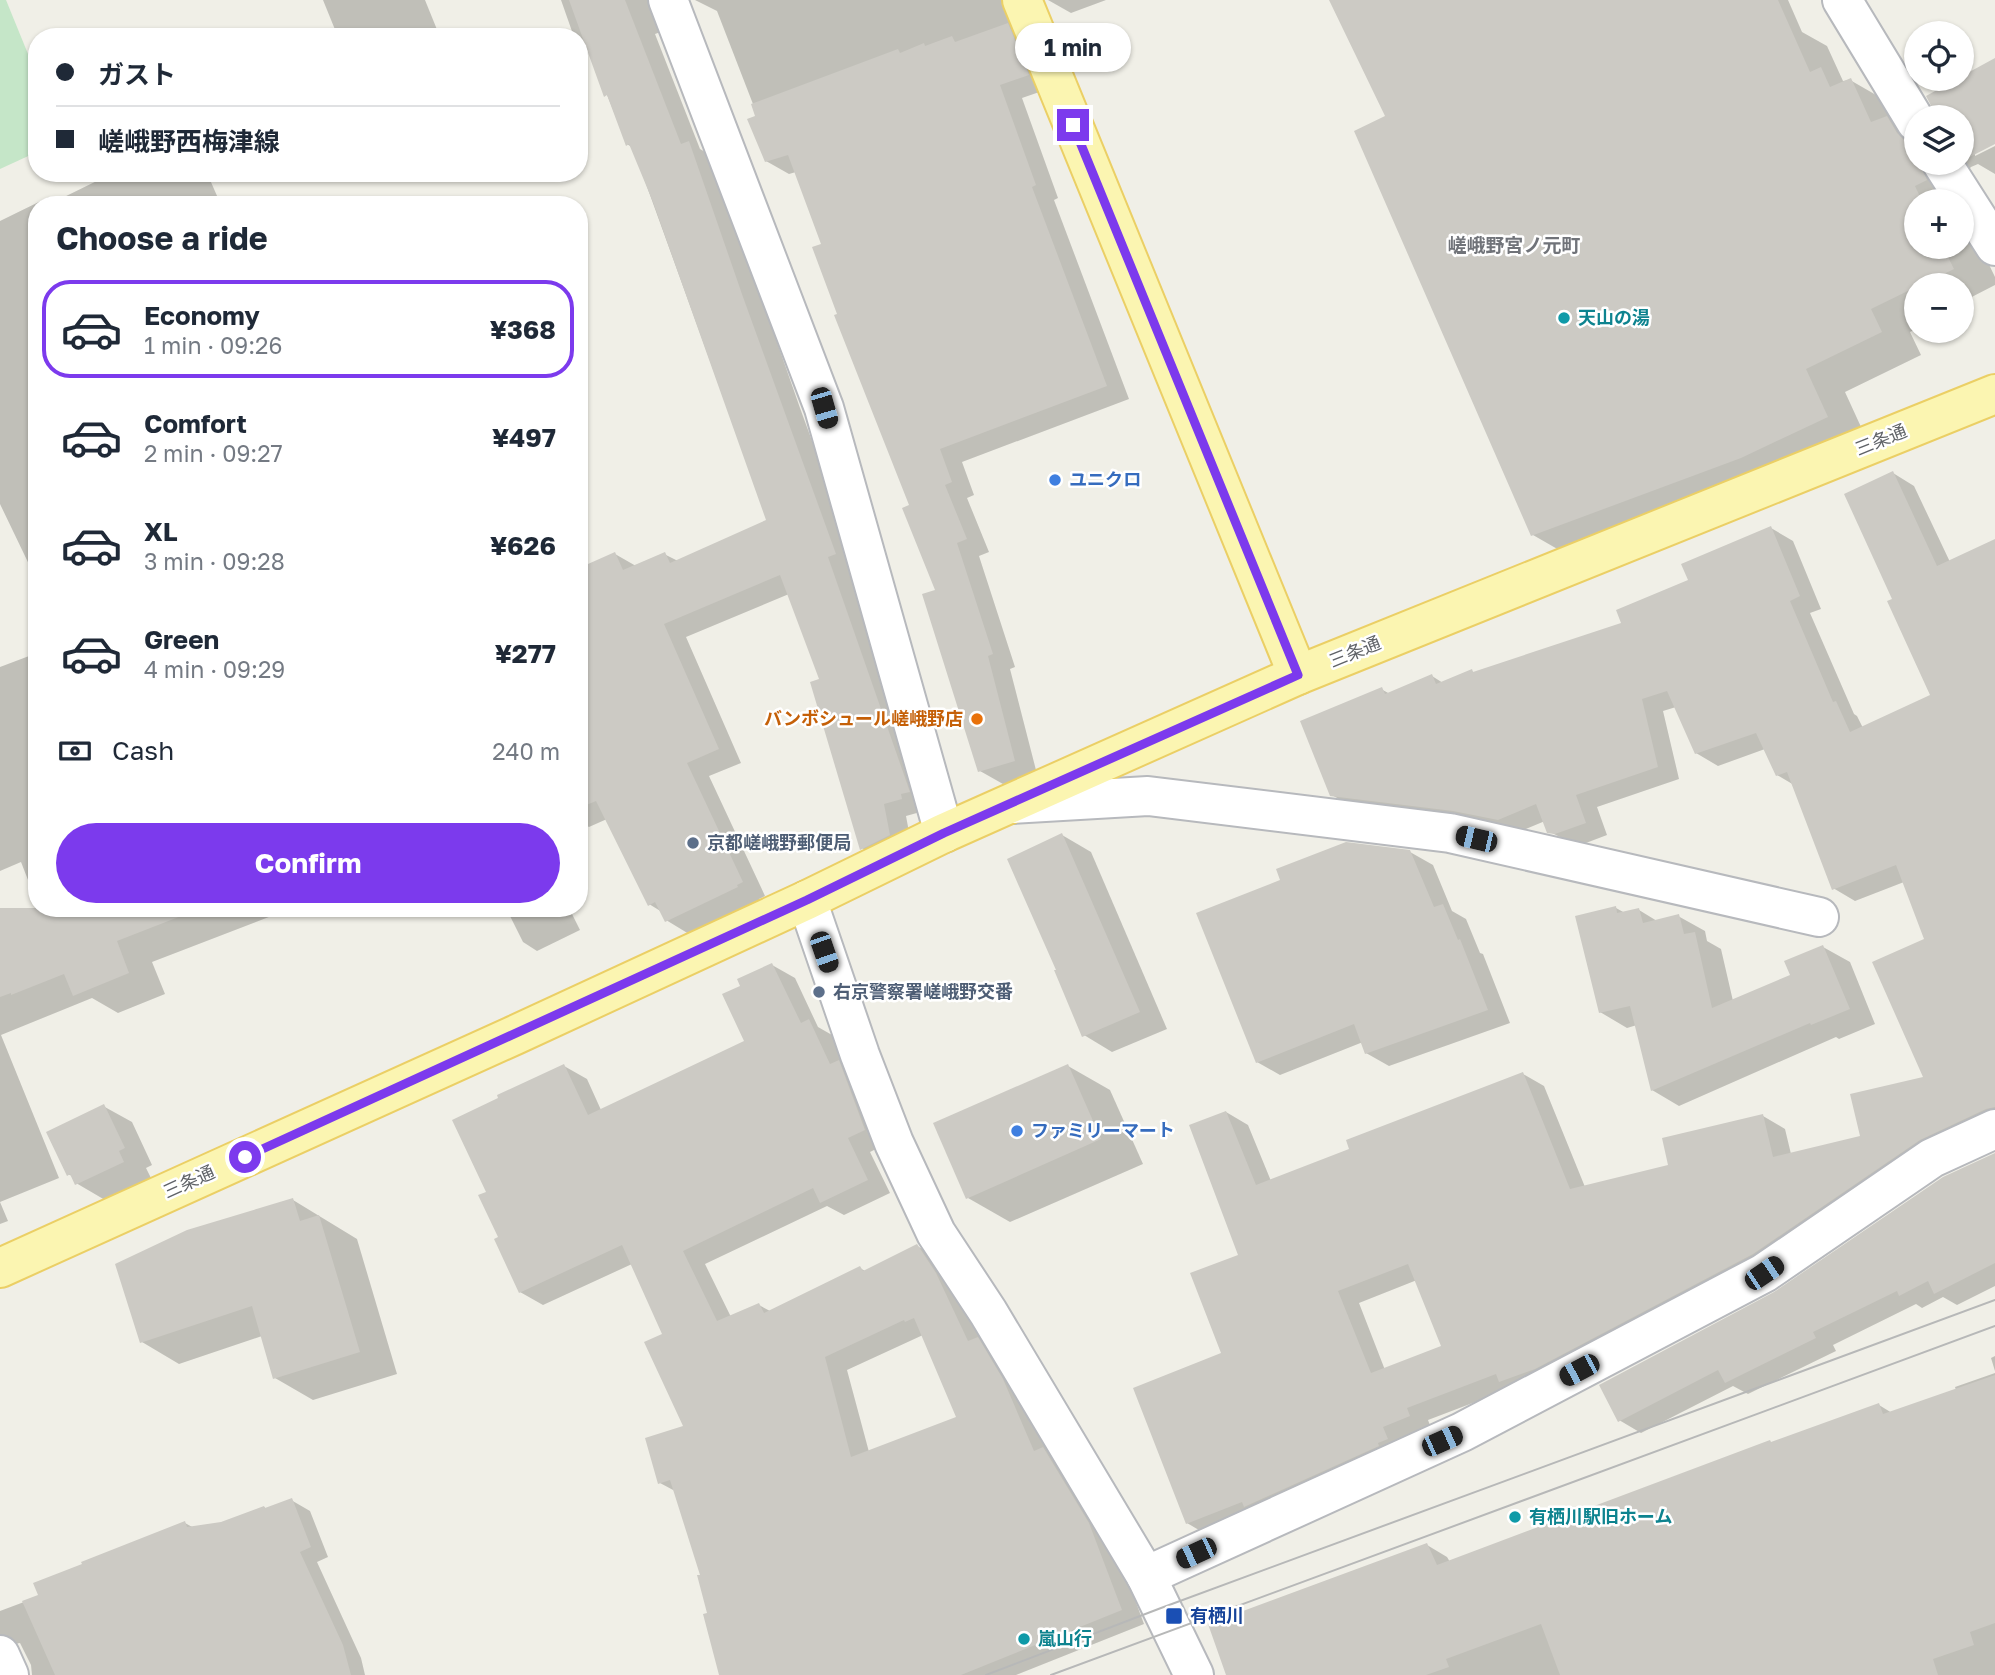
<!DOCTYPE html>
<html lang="en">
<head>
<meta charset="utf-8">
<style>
  :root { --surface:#fff; --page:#f2f2f3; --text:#1f2937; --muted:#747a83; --line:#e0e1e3; --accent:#7c3aed }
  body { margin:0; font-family:"Golos Text","Noto Sans JP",sans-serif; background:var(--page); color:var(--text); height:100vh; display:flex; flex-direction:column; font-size:26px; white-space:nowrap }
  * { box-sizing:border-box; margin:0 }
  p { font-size:23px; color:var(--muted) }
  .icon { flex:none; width:38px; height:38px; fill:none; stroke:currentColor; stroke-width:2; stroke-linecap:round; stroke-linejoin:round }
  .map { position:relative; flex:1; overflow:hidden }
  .drawer { position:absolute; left:28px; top:196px; width:560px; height:721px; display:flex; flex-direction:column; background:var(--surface); border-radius:28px; box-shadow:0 2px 5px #0004 }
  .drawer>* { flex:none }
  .top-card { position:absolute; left:28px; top:28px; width:560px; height:154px; border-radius:28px; box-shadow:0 2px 5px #0004; display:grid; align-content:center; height:154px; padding:0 28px; background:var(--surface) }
  .buttons { position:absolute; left:1904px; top:21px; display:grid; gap:14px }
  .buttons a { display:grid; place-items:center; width:70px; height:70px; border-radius:50%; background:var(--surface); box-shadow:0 2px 5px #0004; font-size:35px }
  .end { position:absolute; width:32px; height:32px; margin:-16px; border:9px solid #7c3aed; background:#fff; box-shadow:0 0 0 4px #fff }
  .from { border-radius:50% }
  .bubble { position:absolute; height:49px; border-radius:24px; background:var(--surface); box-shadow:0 2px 5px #0004; font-size:23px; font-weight:700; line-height:49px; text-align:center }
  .car { position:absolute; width:21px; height:42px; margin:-21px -10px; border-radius:9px; box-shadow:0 0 5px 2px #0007; background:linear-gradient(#222 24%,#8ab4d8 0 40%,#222 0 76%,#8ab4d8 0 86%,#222 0) }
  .top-card b { display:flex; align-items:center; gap:24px; height:66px; font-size:26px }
  .top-card b+b { border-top:2px solid var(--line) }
  .top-card i { width:18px; height:18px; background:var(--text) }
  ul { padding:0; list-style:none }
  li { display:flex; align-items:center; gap:21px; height:98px; margin:0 14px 10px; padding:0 14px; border:4px solid transparent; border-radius:28px }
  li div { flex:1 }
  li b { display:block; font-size:26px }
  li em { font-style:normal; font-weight:700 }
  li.active { border-color:var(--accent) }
  li>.icon { width:63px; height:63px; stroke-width:1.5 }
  h2 { padding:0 28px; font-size:32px; line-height:84px }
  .pay { display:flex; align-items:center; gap:18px; height:77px; padding:0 28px; font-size:26px }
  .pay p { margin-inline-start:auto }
  .primary-button { display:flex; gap:14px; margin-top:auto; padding:14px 28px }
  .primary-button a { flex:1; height:80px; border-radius:42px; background:var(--accent); color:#fff; font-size:28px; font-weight:700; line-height:80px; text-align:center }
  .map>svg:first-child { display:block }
</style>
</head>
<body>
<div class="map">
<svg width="1995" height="1675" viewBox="0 0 1995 1675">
  <rect width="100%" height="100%" fill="#f0efe7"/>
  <path fill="#c5e6c8" d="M0,0h6l31,76v76l-37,17z"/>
  <g fill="#0003" fill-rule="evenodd">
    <path d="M323,0h102l15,37h-102z"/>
    <path d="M561,0h112l-1,28 -17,6 45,115 12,7 88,252 58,159 66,244 -18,5 6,32 -28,14 -22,-14 -41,-168 -32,-86 -103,43 55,126 -32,13 56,120 -6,3 1,2 -71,33 -23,-14 -4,-8 -13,-8 -42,-85 -18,8 -10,-6v-251l36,-16 21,12 28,-12 14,7 90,-40 -135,-373 -6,-4 -39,-96 -9,-5v-6h-5z"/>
    <path d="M695,0h332l24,88 -29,10 36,100 -4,2 75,199 -167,63 12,33 -7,3 22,54 -10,4 36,111 -5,2 27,105 -34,10 -23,-13 -43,-180 -26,-85 -71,-191 -17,-70 -27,-73 -7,2 -23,-13 -8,-44 -41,-106z"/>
    <path d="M1048,0h58l-35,13z"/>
    <path d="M1330,0h458l14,32 25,14 16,35 7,-1 40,23 26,32v28h46v-46h-24l-10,-21 67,-36v82l-20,10v4l20,-10v28l-17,-10 -7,3 -9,10v24h-46v46h46v-38l33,68v8l-33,17v-17h-46v44l-6,3 11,23 -76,37 22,48 -294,118 -40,-23 -146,-418z"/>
    <path d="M113,173h94l14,32h-184v376l-37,-77v-283l49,-24 7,4z"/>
    <path d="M1893,473l21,13 36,76 45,-21v586l-483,261 -84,32 3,8 -222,108 -22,-13 36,-169 17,-98 -14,-144 22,13 23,56 80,-31 172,-76 21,12 41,101 85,-21 93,-50 22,13 6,25 71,-17 64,-59v-139l-22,-57 -49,19 -22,-13 -39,-103 -17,-10 -12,-26 -47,17 -22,-13 -20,-46 -13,4 16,68 -82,28 10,28 -29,11 -30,-15 -3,-10 -24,10 -167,-23 -22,-13 49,-106 9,5 42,-18 11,7 28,-12 5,2 148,-49 147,-96 22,13 28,68 -11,4 44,101 3,2 6,12 70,-32 -39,-96zM1417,1280l26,67 -58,23 -26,-67z"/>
    <path d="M37,653v250l-16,-41 -21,9v-204z"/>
    <path d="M1062,835l29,17 76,177 -55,23 -28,-17 -27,-64z"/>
    <path d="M1410,852l23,13 19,46 14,8 14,34 3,1 27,69 -121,43 -23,-13 -3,-11 -83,33 -23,-13z"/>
    <path d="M39,908h253l-140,54 13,32 -47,19 -26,-15 -91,37 58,143 -59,24 8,19 -8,3v-300z"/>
    <path d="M506,908h63l11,22 -43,21 -14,-9z"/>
    <path d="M1616,908l9,5 14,-3 18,11 21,-5 27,15 2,10 14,8 12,52 60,-25 30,-29 27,15 25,62 -36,15 -3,-2 -157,69 -27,-16 -15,-65 -10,3 -27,-16z"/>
    <path d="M772,965l23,13 23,49 14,8 56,108 -18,9 20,41 -46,22 -17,-9 -122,58 26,53 28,-12 11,6 90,-43 5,3 52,-25 23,13 172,279 32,86 -128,51h-287l-27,-99 -27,-85 -15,-8 26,-56 -21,-92 -33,-71 -89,41 -23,-13 -20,-54 -12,-45 76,-127 23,13 14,31 146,-68 -4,-55zM923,1335l35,83 -89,34 -22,-82z"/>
    <path d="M1068,1066l42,24 33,74 -133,58 -42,-24z"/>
    <path d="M103,1106l29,16 20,43 -6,3 5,10 -46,22 -29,-17 -2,-6 -6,-3z"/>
    <path d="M1995,1155v131l-38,19 -14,-8 -21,11 -6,-4 -83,41 3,6 -88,43 -15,-8 -92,47 -22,-13 156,-126z"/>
    <path d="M293,1200l64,39 40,135 -84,26 -38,-22 -13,-42 -83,28 -37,-22z"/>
    <path d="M1995,1356v15l-4,-13z"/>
    <path d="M1995,1373v302h-767l199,-130 20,12 3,5 429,-157 13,8 64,-23 -1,-3z"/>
    <path d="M291,1500l19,11 18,46 -11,5 44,96 4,17h-333l-1,-10 -11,-22 -11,2 -9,8v-42l40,-15 145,-73 9,5 27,-4 43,-17 3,2z"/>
  </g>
  <g fill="#cccac4" fill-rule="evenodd">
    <path d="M569,0h56l56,144 8,-3 54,156 93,257 -8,3 82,235 -9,2 1,5 -18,5 6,31 -30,15 -50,-168 9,-3 -39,-104 -116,49 55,125 -32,14 56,119 -6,3 1,2 -73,35 -10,-20 -7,4 -52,-105 -17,7v-240l36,-16 8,18 42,-18 5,11 96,-43 -113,-318 -24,-58 -3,2 -19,-51 -3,2z"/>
    <path d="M1329,0h449l32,72 11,-5 9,20 21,-9 20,44 16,-6 10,17 8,8 11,3v19h4l7,17 -12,6 7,15h-6v46h27l11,22 -33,16h-5v2l-45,22 11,23 -76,37 22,48 -87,41 -210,78 -177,-405 31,-15z"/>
    <path d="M1008,23l21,52 -29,10 36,100 -4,2 75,199 -167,63 12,33 -7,3 22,54 -10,4 36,111 -5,2 27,105 -37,11 -56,-178 13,-4 -33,-82 7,-3 -75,-190 3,-1 -25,-67 9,-3 -33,-89 -23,7 -18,-43 8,-3 -4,-12 147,-55 2,4 24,-10 1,3 27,-10 3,6z"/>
    <path d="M1995,58v86l-29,15 -4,-6v-36h-25l-11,-21 31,-17h5v-3z"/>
    <path d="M1893,471l44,95 58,-27v568l-9,2 -66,31 -167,114 -218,115 -36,13 -3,-8 -89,34 3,8 -27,11 5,12 -10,4 1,3 -135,61 -2,-5 -56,22 -53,-136 88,-35 -31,-80 48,-18 -49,-130 37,-14 30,74 93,-36 -3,-9 177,-68 47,117 98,-24 -6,-27 101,-24 10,43 87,-21 -10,-42 73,-17 -51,-115 52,-23 -28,-74 -64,25 -45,-118 -11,4 -20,-43 -61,21 -28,-63 -25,8 16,68 -82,28 10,28 -31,11 -8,-1 -11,-29 -38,16 -45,-9 -123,-15 -30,-75 82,-34 3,7 47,-20 4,10 36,-15 1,3 148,-49 -5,-13 72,-30 -7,-16 90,-38 29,70 -10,5 43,101 3,-1 14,31 80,-37 -43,-94 5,-2 -48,-105zM1408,1264l33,82 -70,27 -33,-82z"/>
    <path d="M1062,833l78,179 -58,25 -28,-67h2l-49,-111z"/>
    <path d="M1346,842l64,8 24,57 9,-3 15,36 2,-1 28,71 -123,44 -11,-30 -98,39 -60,-150 84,-33 -4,-11z"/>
    <path d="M1616,906l1,7 22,-5 4,15 36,-9 5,20 11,-2 17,76 78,-33 -6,-14 39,-16 27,64 -39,16 -1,-2 -159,68 -21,-85 -31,7 -24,-97z"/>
    <path d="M0,908h193l1,3 -77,30 12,32 -56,23 -9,-22 -53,21v-2l-11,4z"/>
    <path d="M772,963l29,60 8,-4 21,45 9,-4 26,70 -17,8 20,42 -48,23 -7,-15 -130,63 34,70 42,-18 5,10 96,-47 3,5 54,-27 19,29 32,68 10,-4 25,42 31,72 9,-4 46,76 33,87 -161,65h-242l-16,-61 4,-1 -10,-38h3l-30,-95 -12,4 -13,-46 38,-12 -39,-84 18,-8 -40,-89 -103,48 -25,-54 4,-2 -20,-42 8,-3 -34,-72 46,-22 -1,-3 67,-31 24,51 156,-74 -22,-47 18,-8 -3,-7zM914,1318l42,99 -105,40 -26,-100 79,-37 1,2z"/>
    <path d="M1068,1064l33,75 -135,60 -33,-76z"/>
    <path d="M104,1104l21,44 -6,3 5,11 -49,23 -5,-11 -3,2 -21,-44z"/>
    <path d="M1995,1153v110l-61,31 -6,-13 -29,15 -2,-5 -84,41 3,6 -91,45 -7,-13 -100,52 -19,-37 175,-93 169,-115z"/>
    <path d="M293,1198l7,23 19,-6 41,137 -87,27 -21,-73 -112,37 -25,-79 72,-34z"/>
    <path d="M1995,1375v248l-25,9 4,13 -41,14 5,16h-378l-19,-51 -95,35 3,8 -23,8h-200l-18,-51 219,-81 10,22 333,-125 1,2 108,-39 4,11z"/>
    <path d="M292,1498l19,49 -11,5 43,93 8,30h-296l-33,-74 16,-6 -5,-12 49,-19 -1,-2 104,-41 2,6 34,-5 43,-16 1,2z"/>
  </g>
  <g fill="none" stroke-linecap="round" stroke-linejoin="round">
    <defs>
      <g id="minor">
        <path d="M668,0l156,408 120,425"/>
        <path d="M1842,0l74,122"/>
        <path d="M1942,163l53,83"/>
        <path d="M1013,804l135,-8 302,37 369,84"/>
        <path d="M807,900l53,155 34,88 42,90 52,79 158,264 48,99"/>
        <path d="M1146,1576l316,-144 302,-159 168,-115 63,-29"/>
        <path d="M0,1655l9,20"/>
      </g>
      <g id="major">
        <path d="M1022,0l276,675"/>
        <path d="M0,1268l515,-233 292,-135 137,-67 354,-158 697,-281"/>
      </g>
    </defs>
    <use href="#minor" stroke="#b7b9bd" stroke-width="42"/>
    <use href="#major" stroke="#ebcf65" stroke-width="42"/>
    <use href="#minor" stroke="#fff" stroke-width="38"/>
    <use href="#major" stroke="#fbf5b1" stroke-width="38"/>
    <g stroke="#b7b8b8" stroke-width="2">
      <path d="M986,1675l175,-67 834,-308"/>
      <path d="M1051,1675l944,-349"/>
    </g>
  </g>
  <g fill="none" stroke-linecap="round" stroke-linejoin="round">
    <path stroke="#7c3aed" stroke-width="9" d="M245,1157l562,-257 137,-67 354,-158 -225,-550"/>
  </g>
  <g fill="#0f9aa8" stroke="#fff" stroke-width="2.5">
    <circle cx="1564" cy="318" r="7"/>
    <circle cx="1515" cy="1517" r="7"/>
    <circle cx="1024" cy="1639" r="7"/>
  </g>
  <g fill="#3f7fe0" stroke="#fff" stroke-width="2.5">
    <circle cx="1055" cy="480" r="7"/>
    <circle cx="1017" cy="1131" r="7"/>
  </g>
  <circle fill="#e8710a" stroke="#fff" stroke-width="2.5" cx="977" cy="719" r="7"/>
  <g fill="#5c6f8a" stroke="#fff" stroke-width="2.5">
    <circle cx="693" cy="843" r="7"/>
    <circle cx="819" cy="992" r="7"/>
  </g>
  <rect fill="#1a4fb4" stroke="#fff" stroke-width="2.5" x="1165" y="1607" width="18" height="18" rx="3.5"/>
  <g text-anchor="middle" stroke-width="5" stroke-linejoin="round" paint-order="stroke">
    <g font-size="18" font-weight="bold" fill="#0d838f" stroke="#fff" text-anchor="start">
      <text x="1578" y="324">天山の湯</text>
      <text x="1529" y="1523">有栖川駅旧ホーム</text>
      <text x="1038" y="1645">嵐山行</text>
    </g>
    <g font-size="18" fill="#5f6267" stroke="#fff">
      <text transform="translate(1881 440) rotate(-22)" y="6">三条通</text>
      <text transform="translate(1355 652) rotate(-22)" y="6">三条通</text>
      <text transform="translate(189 1182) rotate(-24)" y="6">三条通</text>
    </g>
    <g font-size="18" font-weight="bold" fill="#366cbe" stroke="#fff" text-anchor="start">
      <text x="1069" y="486">ユニクロ</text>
      <text x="1031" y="1137">ファミリーマート</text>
    </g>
    <g font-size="18" font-weight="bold" fill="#c56008" stroke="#fff" text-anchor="end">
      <text x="963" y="725">バンボシュール嵯峨野店</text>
    </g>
    <g font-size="18" font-weight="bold" fill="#4e5e75" stroke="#fff" text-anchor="start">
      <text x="707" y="849">京都嵯峨野郵便局</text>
      <text x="833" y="998">右京警察署嵯峨野交番</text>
    </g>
    <g font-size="18" font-weight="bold" fill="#164399" stroke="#fff" text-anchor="start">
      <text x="1190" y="1622">有栖川</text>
    </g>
    <g font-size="19" font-weight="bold" fill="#707379" stroke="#fff">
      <text x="1514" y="252">嵯峨野宮ノ元町</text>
    </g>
  </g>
</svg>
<div class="buttons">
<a><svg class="icon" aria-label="locate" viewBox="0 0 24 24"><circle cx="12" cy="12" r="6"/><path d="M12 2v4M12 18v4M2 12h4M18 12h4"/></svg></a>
<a><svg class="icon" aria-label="layers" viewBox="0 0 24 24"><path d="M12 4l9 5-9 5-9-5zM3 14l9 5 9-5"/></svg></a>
<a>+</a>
<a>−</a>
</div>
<i class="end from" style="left:245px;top:1157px"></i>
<i class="end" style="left:1073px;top:125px"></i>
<div class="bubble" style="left:1015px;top:23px;width:116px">1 min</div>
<i class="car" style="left:824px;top:408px;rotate:164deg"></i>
<i class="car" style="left:1476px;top:839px;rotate:283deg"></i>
<i class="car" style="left:824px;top:952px;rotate:161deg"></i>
<i class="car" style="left:1764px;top:1273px;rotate:56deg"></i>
<i class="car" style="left:1579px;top:1370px;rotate:242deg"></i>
<i class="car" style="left:1442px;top:1441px;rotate:66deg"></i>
<i class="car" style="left:1196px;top:1553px;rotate:245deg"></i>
<div class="top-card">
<b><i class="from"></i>ガスト</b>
<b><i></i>嵯峨野西梅津線</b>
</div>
<section class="drawer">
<h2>Choose a ride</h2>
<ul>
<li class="active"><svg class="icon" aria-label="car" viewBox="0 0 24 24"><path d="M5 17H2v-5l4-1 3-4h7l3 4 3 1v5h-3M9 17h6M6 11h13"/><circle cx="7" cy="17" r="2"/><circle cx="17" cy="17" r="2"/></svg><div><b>Economy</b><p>1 min · 09:26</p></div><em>¥368</em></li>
<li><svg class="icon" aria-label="car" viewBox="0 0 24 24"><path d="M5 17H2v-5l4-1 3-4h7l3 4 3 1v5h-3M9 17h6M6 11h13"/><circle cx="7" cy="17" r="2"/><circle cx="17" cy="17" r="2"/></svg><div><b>Comfort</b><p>2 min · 09:27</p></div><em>¥497</em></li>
<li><svg class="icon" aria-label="car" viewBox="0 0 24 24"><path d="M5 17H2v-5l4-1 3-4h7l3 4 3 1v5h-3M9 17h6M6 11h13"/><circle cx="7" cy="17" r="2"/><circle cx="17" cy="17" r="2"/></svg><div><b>XL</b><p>3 min · 09:28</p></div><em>¥626</em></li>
<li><svg class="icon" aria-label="car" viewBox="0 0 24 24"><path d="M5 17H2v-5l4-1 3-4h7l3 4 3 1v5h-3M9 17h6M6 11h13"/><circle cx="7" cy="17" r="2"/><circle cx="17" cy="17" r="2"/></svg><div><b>Green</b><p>4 min · 09:29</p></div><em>¥277</em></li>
</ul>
<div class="pay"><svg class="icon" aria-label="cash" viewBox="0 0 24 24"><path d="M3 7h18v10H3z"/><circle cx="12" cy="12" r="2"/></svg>Cash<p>240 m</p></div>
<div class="primary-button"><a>Confirm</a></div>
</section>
</div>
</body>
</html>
